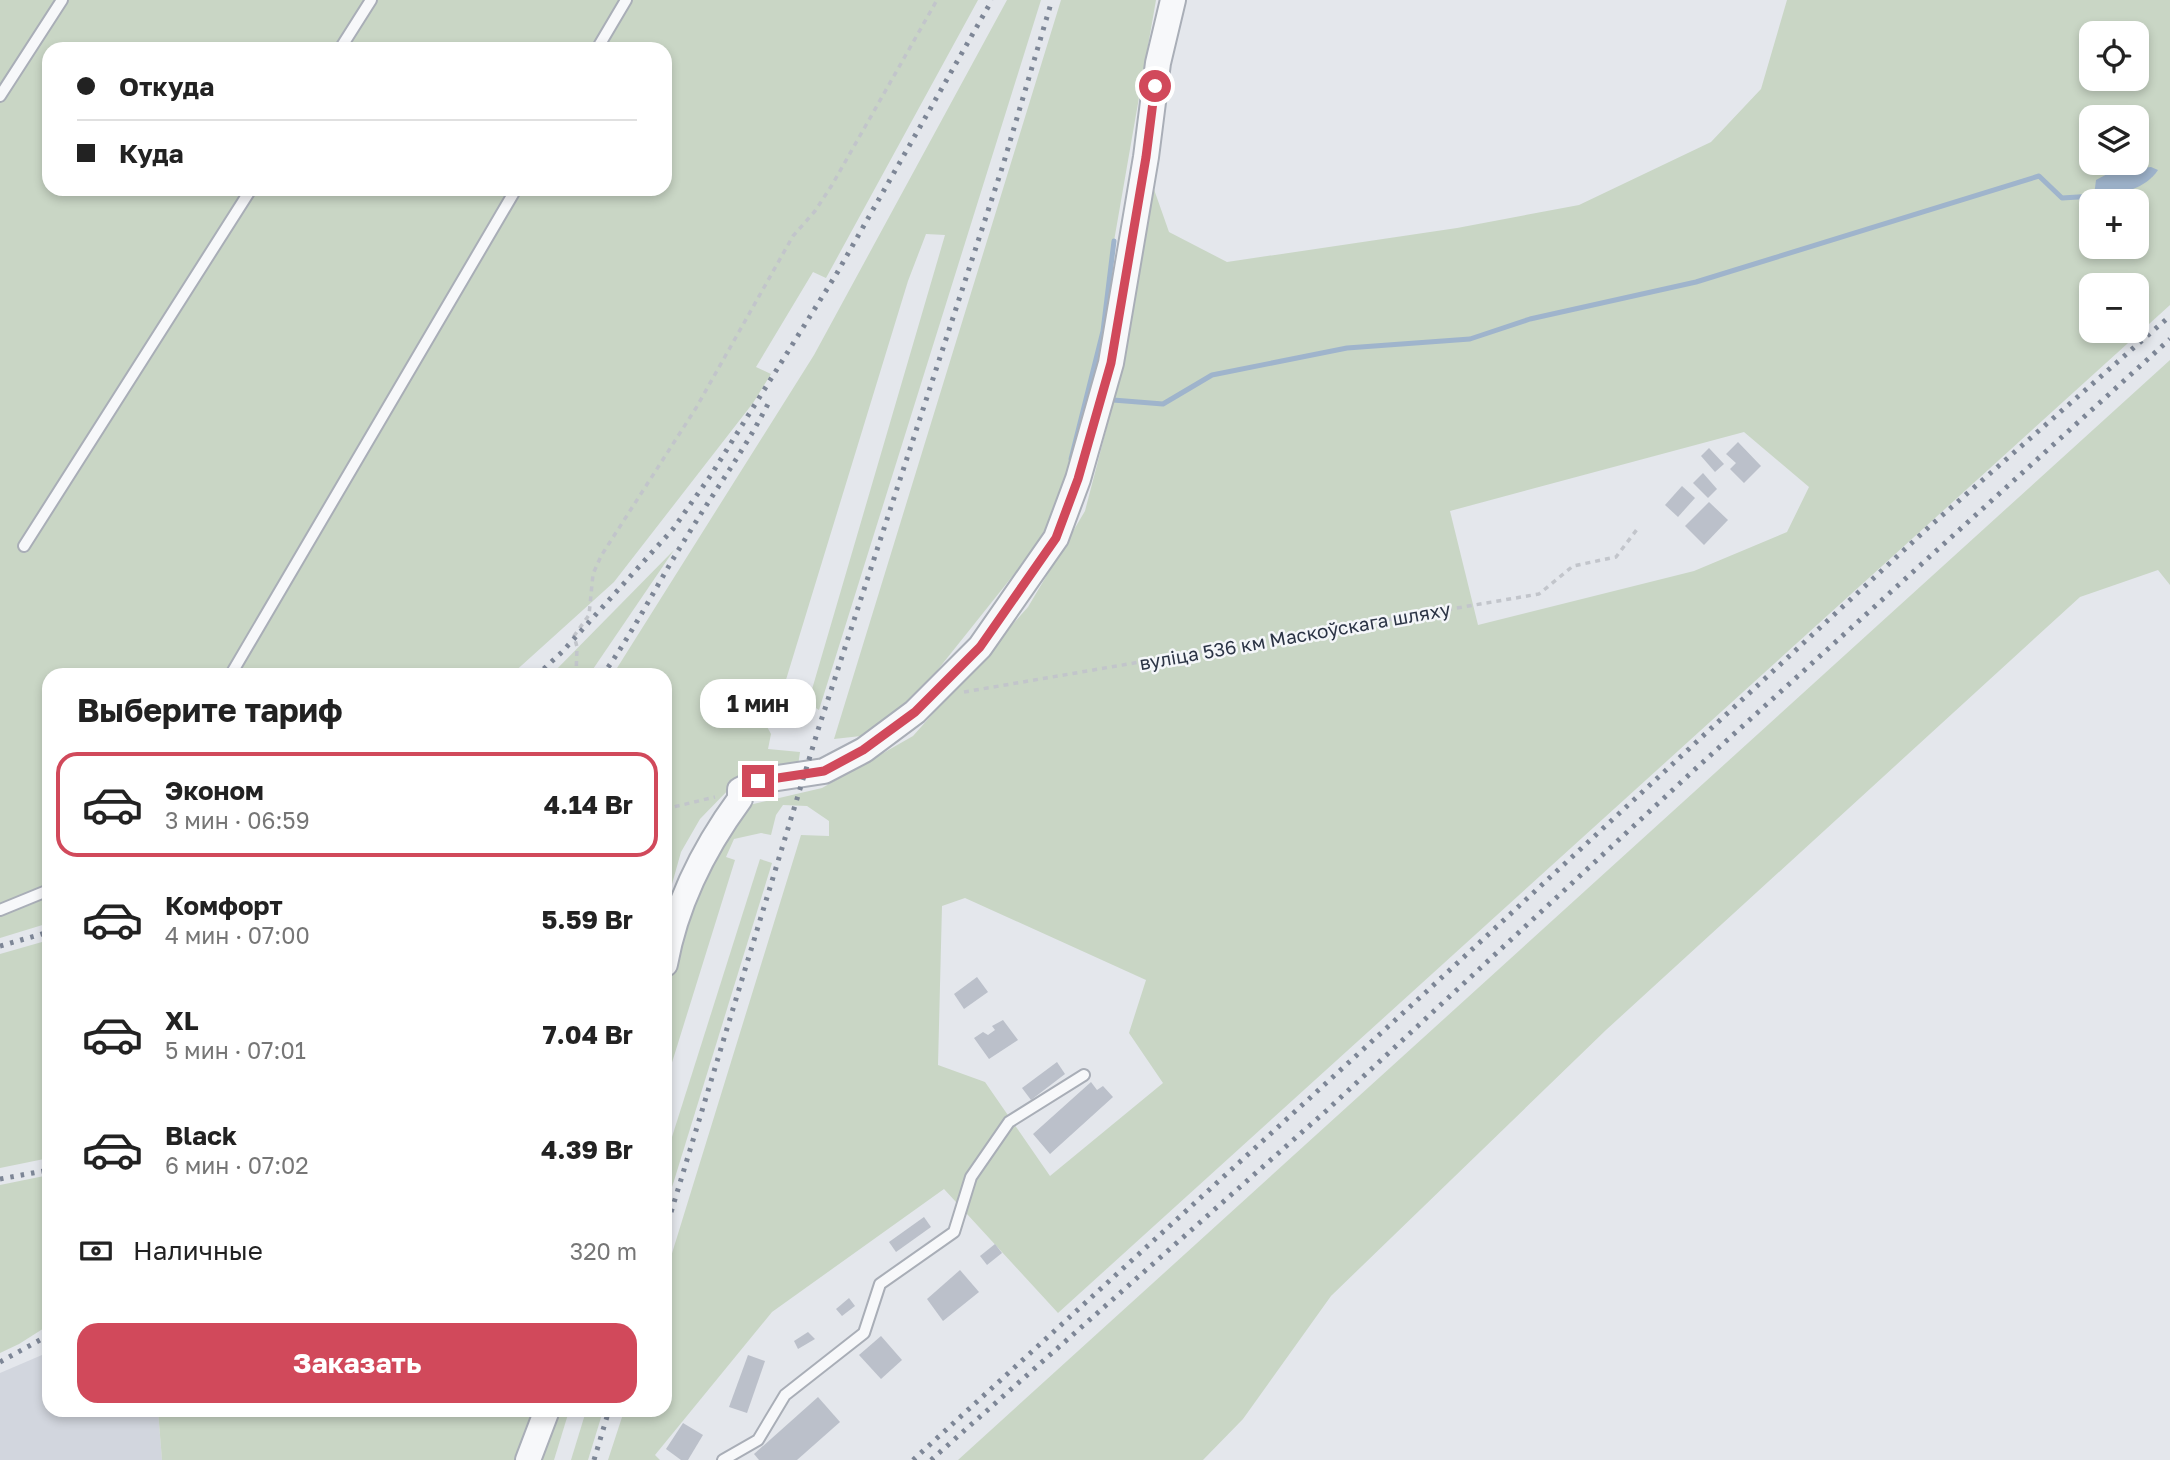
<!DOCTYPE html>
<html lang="ru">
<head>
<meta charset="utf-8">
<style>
  :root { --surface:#fff; --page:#f6f6f6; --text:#222; --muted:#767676; --line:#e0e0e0; --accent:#d1495b }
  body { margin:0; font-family:"Golos Text",sans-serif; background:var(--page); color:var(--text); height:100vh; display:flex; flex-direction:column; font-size:26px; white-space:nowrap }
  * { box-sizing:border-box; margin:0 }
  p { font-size:23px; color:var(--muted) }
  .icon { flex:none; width:38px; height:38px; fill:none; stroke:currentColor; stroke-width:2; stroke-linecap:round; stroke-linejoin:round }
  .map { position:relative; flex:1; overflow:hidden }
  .drawer { position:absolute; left:42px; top:668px; width:630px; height:749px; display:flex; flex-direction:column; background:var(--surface); border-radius:21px; box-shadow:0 4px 10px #0003 }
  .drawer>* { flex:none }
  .hud { position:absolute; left:42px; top:42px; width:630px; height:154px; border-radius:21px; box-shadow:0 4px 10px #0003; display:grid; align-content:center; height:154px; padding:0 35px; background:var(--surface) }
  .buttons { position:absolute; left:2079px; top:21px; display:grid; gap:14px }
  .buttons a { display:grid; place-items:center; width:70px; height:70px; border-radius:14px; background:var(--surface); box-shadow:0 4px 10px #0003; font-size:35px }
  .end { position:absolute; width:32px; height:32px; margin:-16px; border:9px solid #d1495b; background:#fff; box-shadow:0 0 0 4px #fff }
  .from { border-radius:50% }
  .bubble { position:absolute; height:49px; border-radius:21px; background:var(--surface); box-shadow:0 4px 10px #0003; font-size:23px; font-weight:700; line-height:49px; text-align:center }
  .hud b { display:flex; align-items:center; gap:24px; height:66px; font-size:26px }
  .hud b+b { border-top:2px solid var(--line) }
  .hud i { width:18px; height:18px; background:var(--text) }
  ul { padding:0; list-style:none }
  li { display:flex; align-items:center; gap:21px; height:105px; margin:0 14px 10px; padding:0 21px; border:4px solid transparent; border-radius:21px }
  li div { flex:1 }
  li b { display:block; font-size:26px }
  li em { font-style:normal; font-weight:700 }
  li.selected { border-color:var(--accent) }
  li>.icon { width:63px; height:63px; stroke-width:1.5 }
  h2 { padding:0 35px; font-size:32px; line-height:84px }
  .pay { display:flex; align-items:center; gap:18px; height:77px; padding:0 35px; font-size:26px }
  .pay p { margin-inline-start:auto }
  .button { display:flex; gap:14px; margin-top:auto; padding:14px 35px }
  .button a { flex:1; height:80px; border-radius:21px; background:var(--accent); color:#fff; font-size:28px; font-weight:700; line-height:80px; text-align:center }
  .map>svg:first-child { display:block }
</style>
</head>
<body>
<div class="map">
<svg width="2170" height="1460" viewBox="0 0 2170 1460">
  <rect width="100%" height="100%" fill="#e4e7ec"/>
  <path fill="#d2d6de" d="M49,1352v58l109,1 4,49h-162v-87z"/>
  <g fill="#c9d6c5" fill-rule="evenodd">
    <path d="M0,0h978l-152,278 -13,-6 -57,95 15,7 -18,29 -139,179 -103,93 -462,1v247l-49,15zM49,49h616v140h-616z"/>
    <path d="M1007,0h34l-222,710 -11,-7 137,-468 -19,-1 -18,47 -127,415 -22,16 12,22 -3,15 32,3 -2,14 -64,18 -34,35 -19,33 -16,57v-233h-53l202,-321z"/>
    <path d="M1061,0h95l-42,241 -11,90 -32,131 -28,76 -123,154 -59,44 -27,3z"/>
    <path d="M1787,0h383v305l-1112,1008 -114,-124 -172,123 -117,143 5,5h-52l16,-49 41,-1v-134l136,-441 28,1v-15l-22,-15 -24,-1 -7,10 -5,20 -10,-2 -27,6 -8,18 9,3 -70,225v-76l10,-54 33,-95 41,-55 73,-17 91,-52 115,-129 57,-96 39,-150 26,-183 19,54 58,30 230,-34 122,-23 132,-63 50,-53zM2091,33h46v46h-46zM2091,117h46v46h-46zM2091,201h46v46h-46zM2091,285h46v46h-46zM1744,432l65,55 -22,45 -93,39 -216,54 -28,-114zM965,898l181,82 -17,53 34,50 -113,93 -65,-94 -47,-17 4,-159z"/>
    <path d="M2170,360v225l-12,-15 -78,27 -474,433 -275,266 -88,123 -40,41h-245z"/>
    <path d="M674,550l-85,125h-38z"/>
    <path d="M760,859l12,4 -107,347v-51z"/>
    <path d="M49,940v218l-49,10v-214z"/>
    <path d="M49,1175v150l-30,19 -19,9v-168z"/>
    <path d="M158,1411h378l-19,49h-355z"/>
    <path d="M560,1411h9l-15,49h-15z"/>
    <path d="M586,1411h17l-15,49h-17z"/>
  </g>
  <path fill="#9fb4cc" d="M2151,167l7,3c-12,19 -43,27 -64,26l2,-16 15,-8z"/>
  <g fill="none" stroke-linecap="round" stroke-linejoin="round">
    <g stroke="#9fb4cc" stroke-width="5">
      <path d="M1113,400l50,4 49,-29 135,-27 123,-9 60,-20 166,-37 343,-106 23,22 32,-2"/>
      <path d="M1071,459l32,-128 11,-90"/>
    </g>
  </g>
  <g fill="#bbc0ca">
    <path d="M1738,442l23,24 -17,17 -14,-14 6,-6 -10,-9z"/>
    <path d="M1709,448l15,16 -9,8 -14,-16z"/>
    <path d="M1703,473l14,16 -9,9 -15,-15z"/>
    <path d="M1682,486l13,12 -17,19 -13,-12z"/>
    <path d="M1709,502l19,18 -24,25 -19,-19z"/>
    <path d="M977,977l11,15 -24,17 -10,-15z"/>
    <path d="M1003,1020l15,20 -29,19 -15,-21 9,-6 5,3 7,-5 -3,-4z"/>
    <path d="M1057,1062l8,12 -34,26 -9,-12z"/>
    <path d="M1091,1082l6,8 6,-4 10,11 -63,57 -17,-20z"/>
    <path d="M924,1217l7,10 -35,25 -7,-10z"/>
    <path d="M995,1244l7,9 -15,12 -7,-9z"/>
    <path d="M960,1270l19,22 -36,29 -16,-22z"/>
    <path d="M849,1298l6,8 -13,10 -6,-7z"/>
    <path d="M808,1332l7,7 -17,10 -4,-8z"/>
    <path d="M881,1336l21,24 -21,19 -22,-24z"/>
    <path d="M748,1355l17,6 -18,52 -18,-6z"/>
    <path d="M818,1397l22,25 -43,38h-38l-5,-6z"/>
    <path d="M683,1423l20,12 -15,25h-7l-15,-11z"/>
  </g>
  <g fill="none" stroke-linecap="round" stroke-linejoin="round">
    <defs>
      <g id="service">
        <path d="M340,49l31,-49"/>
        <path d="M597,49l29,-49"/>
        <path d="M0,96l62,-96"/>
        <path d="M24,546l227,-357"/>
        <path d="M230,676l286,-487"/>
        <path d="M0,910l49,-20"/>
        <path d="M723,1460l35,-20 27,-45 79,-62 16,-49 74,-52 17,-55 38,-55 75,-47"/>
      </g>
      <g id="tertiary">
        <path d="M665,964c11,-60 39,-116 75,-165v-9l18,-9 66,-10 40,-21 51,-38 65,-65 76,-109 22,-59 33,-116 35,-206 12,-94 15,-63"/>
        <path d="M528,1460l19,-50"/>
      </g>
    </defs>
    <use href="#service" stroke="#a9aeb7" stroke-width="14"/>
    <use href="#tertiary" stroke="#a9aeb7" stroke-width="28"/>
    <g stroke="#c2c5cb" stroke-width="3.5" stroke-dasharray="5 5" stroke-linecap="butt">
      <path d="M576,676l1,-29 -3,-11 15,-21 4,-41 8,-18 95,-148 97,-172 22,-25 17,-26 105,-185"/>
      <path d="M964,692l575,-98 34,-28 43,-9 22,-29"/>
      <path d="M665,809l50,-12"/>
    </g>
    <use href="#service" stroke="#f7f8fa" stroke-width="10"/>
    <use href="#tertiary" stroke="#f7f8fa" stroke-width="24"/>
    <g stroke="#7d8696" stroke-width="5" stroke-dasharray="3.5 7" stroke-linecap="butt">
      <path d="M536,676l26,-24 111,-123 38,-54 126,-202 155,-273"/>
      <path d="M602,676c33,-46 57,-96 87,-143 28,-46 57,-85 81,-133"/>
      <path d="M0,946l49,-14"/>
      <path d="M0,1179l49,-9"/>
      <path d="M665,1232l153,-502 185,-565 49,-165"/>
      <path d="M0,1362l49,-27"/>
      <path d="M594,1460l15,-50"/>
      <path d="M913,1460l513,-468 504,-466 240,-210"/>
      <path d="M931,1460l395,-349 366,-339 478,-433"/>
    </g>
  </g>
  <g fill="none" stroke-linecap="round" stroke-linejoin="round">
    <path stroke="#d1495b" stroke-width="9" d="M758,781l66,-10 39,-21 52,-38 65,-65 76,-109 22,-59 33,-116 35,-206 9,-71"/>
  </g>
  <g text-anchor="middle" stroke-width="5" stroke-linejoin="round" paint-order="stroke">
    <g font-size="19" fill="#2b3445" stroke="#f4f6f9">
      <text transform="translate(1295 636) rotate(-10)" y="7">вуліца 536 км Маскоўскага шляху</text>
    </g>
  </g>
</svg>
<div class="buttons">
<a><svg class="icon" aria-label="locate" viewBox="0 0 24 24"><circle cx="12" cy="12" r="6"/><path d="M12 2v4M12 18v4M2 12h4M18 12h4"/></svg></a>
<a><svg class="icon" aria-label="layers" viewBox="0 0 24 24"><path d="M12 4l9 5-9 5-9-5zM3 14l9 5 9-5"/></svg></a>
<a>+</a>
<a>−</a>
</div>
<i class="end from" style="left:1155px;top:86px"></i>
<i class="end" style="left:758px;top:781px"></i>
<div class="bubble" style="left:700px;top:679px;width:116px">1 мин</div>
<div class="hud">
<b><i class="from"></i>Откуда</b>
<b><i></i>Куда</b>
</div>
<section class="drawer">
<h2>Выберите тариф</h2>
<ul>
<li class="selected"><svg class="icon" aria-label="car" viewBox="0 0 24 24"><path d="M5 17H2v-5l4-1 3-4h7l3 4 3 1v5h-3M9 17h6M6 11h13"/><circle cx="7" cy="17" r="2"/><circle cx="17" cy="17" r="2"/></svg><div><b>Эконом</b><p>3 мин · 06:59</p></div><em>4.14 Br</em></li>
<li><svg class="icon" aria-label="car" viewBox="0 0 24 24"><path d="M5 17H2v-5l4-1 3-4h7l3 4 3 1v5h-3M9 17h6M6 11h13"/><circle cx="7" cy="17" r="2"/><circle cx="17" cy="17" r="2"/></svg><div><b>Комфорт</b><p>4 мин · 07:00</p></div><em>5.59 Br</em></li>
<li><svg class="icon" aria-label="car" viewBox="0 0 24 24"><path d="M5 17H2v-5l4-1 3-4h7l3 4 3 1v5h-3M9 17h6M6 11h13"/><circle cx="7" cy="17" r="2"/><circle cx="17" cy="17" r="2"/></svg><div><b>XL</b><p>5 мин · 07:01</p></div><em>7.04 Br</em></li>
<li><svg class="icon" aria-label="car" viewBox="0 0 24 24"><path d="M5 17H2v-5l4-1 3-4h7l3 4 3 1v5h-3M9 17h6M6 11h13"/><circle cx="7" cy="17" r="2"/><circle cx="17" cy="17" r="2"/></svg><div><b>Black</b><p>6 мин · 07:02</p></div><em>4.39 Br</em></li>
</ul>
<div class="pay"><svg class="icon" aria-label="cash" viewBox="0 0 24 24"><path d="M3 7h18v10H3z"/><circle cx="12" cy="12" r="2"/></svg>Наличные<p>320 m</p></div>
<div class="button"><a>Заказать</a></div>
</section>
</div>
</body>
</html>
